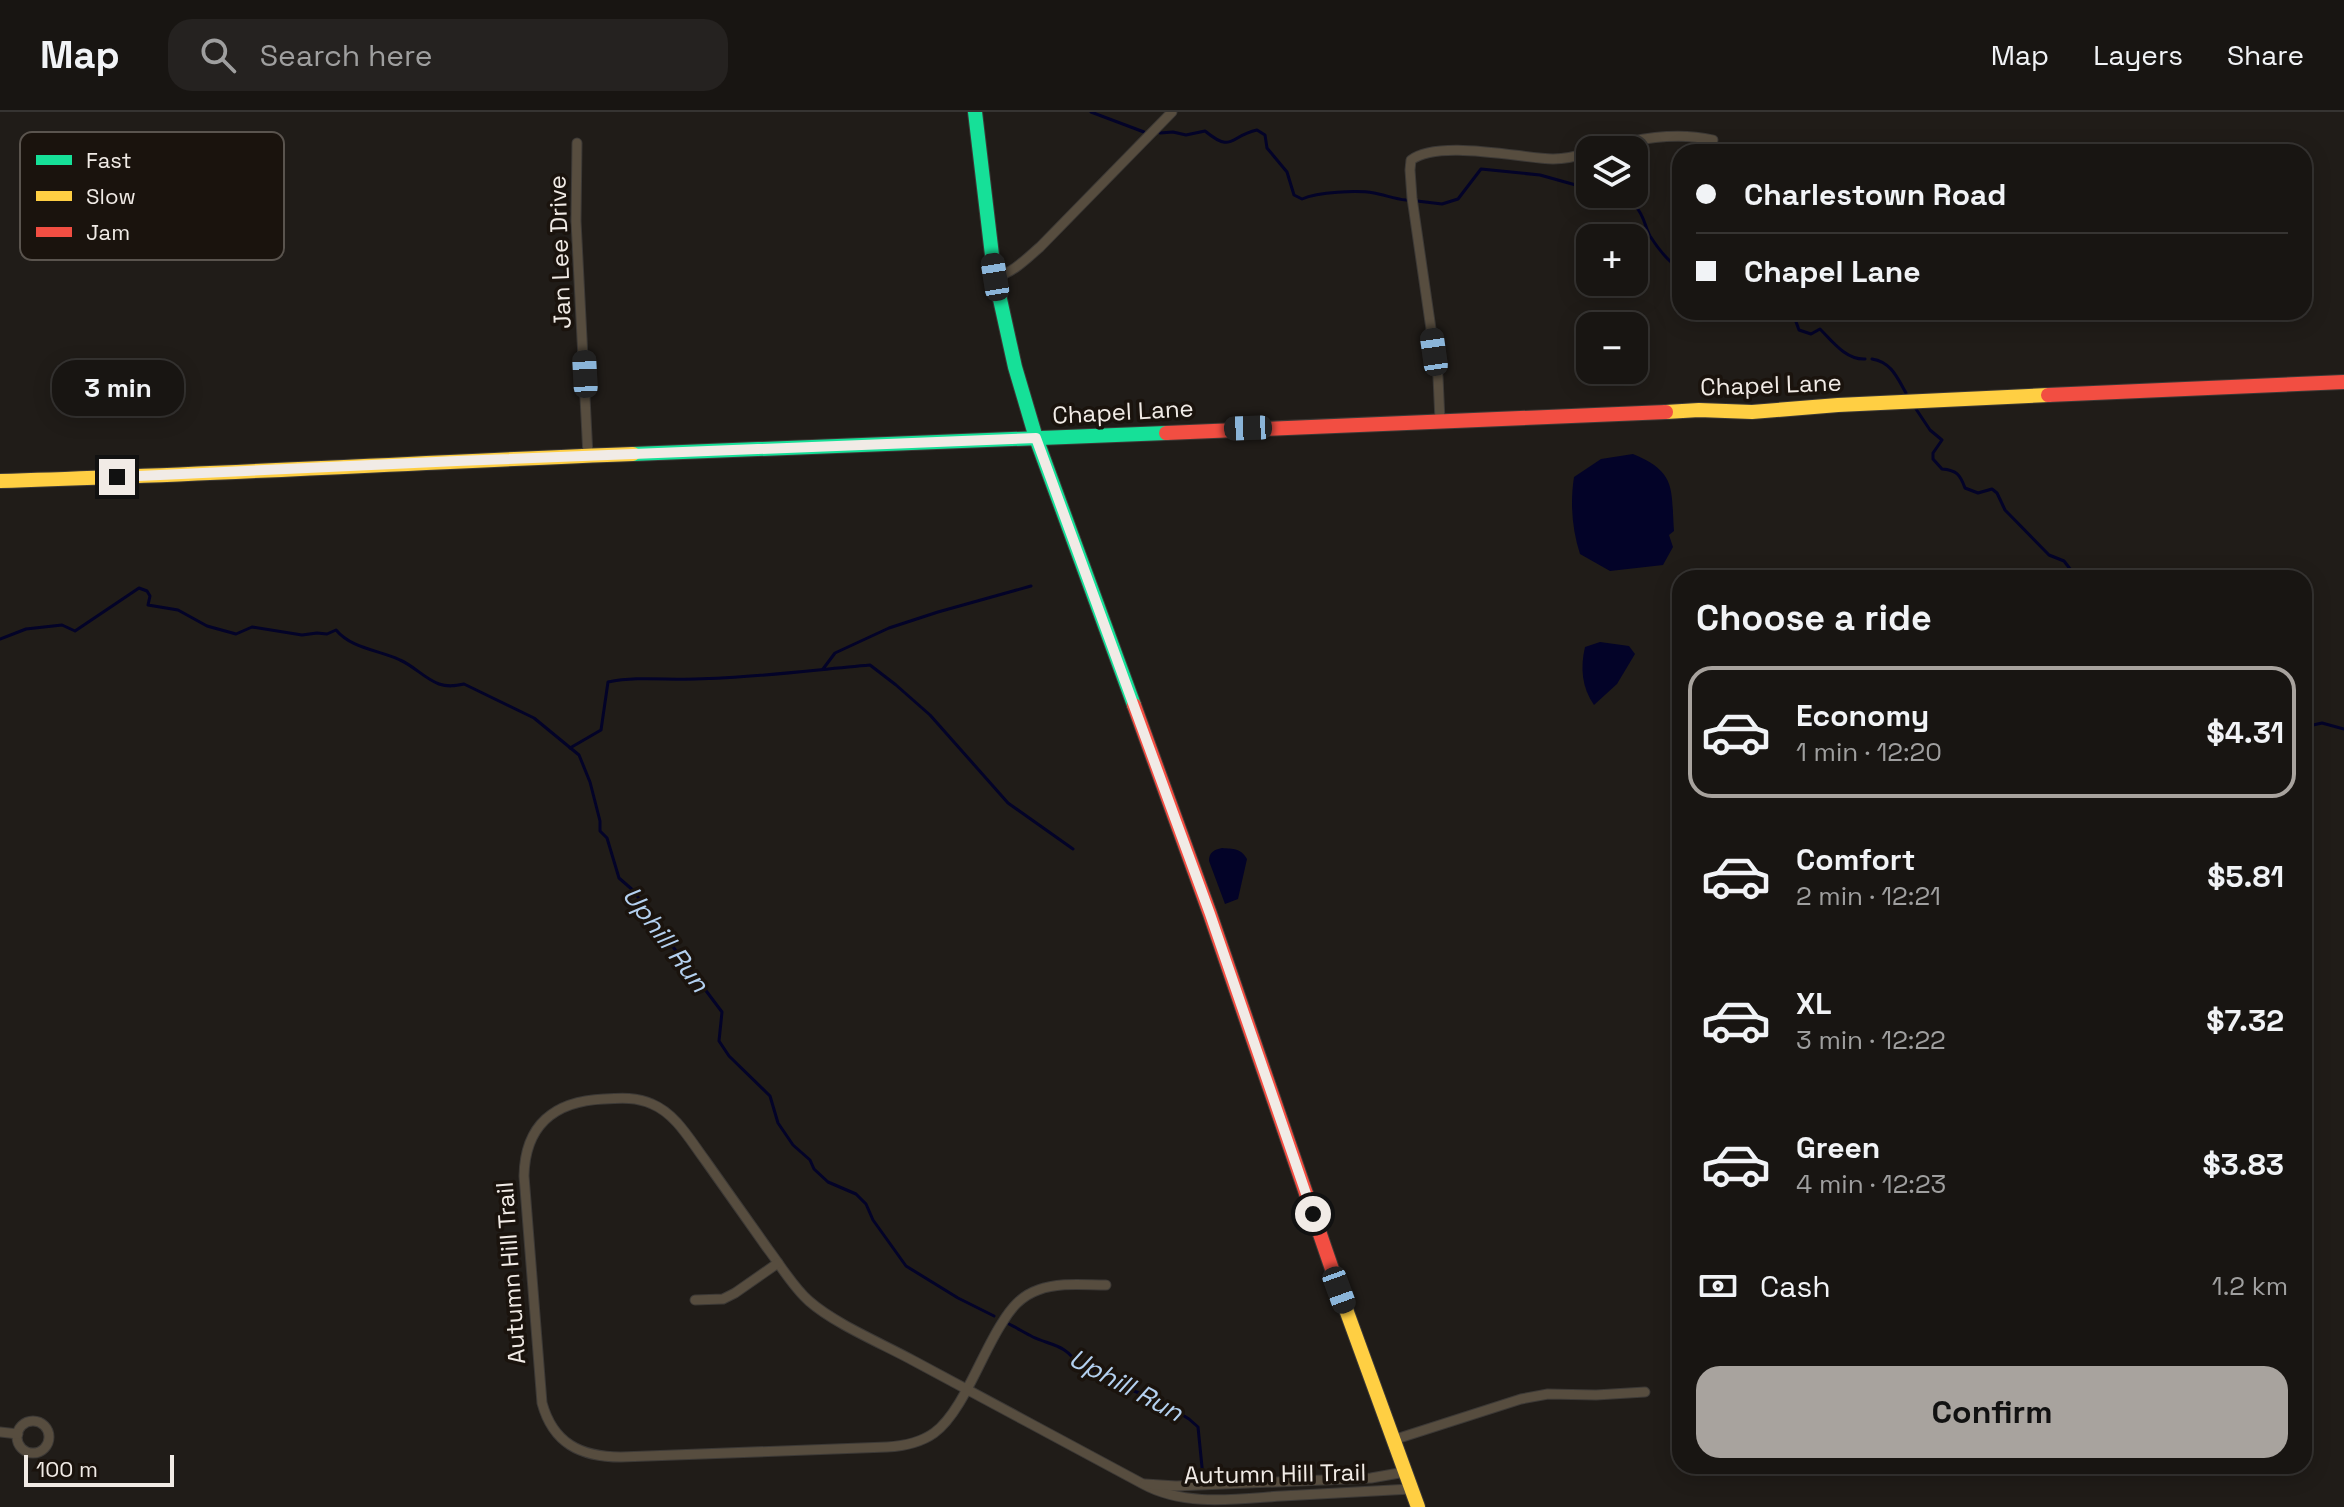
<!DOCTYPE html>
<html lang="en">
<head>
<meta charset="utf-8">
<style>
  :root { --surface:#181512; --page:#252220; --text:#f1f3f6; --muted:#9f9f9f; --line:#363432; --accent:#a8a39e }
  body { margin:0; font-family:"Space Grotesk",sans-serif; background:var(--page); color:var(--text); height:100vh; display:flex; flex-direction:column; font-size:30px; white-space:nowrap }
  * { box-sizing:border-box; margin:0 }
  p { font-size:26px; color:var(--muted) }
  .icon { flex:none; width:44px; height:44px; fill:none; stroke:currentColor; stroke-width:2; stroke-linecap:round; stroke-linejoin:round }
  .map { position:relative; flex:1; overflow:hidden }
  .sheet { position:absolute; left:1672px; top:458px; width:640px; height:904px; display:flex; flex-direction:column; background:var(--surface); border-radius:24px; box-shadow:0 4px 20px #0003,0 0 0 2px var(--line) }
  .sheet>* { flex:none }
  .hud { position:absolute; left:1672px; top:32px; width:640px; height:176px; border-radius:24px; box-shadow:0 4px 20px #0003,0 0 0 2px var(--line); display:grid; align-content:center; height:176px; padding:0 24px; background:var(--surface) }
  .buttons { position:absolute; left:1576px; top:24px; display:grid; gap:16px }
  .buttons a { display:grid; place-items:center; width:72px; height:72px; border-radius:16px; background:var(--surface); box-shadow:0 4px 20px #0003,0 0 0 2px var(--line); font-size:40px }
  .scale { position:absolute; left:24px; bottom:20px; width:150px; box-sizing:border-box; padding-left:8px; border:4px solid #f1ebe6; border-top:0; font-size:22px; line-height:28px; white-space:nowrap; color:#f1ebe6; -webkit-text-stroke:6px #1a130d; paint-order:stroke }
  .end { position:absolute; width:36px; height:36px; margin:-18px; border:10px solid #f1ebe6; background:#111; box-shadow:0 0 0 4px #111 }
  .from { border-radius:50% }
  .bubble { position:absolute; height:56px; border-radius:24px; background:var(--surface); box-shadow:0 4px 20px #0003,0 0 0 2px var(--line); font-size:26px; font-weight:700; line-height:56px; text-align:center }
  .car { position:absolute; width:24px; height:48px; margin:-24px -12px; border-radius:10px; box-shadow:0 0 6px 2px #0007; background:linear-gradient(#222 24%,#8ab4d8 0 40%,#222 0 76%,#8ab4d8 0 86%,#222 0) }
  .hud b { display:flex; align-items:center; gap:28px; height:76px; font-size:30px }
  .hud b+b { border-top:2px solid var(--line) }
  .hud i { width:20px; height:20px; background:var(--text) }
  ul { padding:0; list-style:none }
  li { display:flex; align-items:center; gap:24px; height:132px; margin:0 16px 12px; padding:0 8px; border:4px solid transparent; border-radius:24px }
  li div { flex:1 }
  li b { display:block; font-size:30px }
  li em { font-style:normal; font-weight:700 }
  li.on { border-color:var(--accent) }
  li>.icon { width:72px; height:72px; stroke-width:1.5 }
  h2 { padding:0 24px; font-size:36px; line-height:96px }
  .pay { display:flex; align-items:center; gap:20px; height:88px; padding:0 24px; font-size:30px }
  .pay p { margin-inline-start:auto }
  .primary-button { display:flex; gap:16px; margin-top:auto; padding:16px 24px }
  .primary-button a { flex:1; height:92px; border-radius:24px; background:var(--accent); color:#111; font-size:32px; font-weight:700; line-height:92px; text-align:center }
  header { display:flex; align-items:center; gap:48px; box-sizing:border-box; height:112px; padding:0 40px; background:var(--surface); border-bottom:2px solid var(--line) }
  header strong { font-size:38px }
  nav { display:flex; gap:44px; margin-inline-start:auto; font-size:28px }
  .search { width:560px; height:72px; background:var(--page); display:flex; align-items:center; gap:20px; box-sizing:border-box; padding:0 28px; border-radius:24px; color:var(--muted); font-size:30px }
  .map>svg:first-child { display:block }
</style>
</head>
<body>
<header>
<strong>Map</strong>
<div class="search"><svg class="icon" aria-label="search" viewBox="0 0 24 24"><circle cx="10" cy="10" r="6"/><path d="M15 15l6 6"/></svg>Search here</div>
<nav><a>Map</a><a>Layers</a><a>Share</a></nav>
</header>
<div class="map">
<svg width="2344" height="1395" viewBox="0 0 2344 1395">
  <rect width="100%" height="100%" fill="#201c18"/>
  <g fill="#030328">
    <path d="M1633,342c44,18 38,35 41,77l-5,4 4,12 -10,18 -53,6 -30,-17c-8,-25 -10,-51 -6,-77l27,-18z"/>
    <path d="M1600,530l29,4 6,8 -18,30 -23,21c-12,-17 -14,-37 -9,-58z"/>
    <path d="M1222,736c11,1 19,0 25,11l-9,40 -13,5 -16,-43c0,-9 5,-11 13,-13z"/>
  </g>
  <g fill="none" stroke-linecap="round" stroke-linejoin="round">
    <g stroke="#030328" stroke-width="3">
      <path d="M1091,0l53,20"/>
      <path d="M1160,21l13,-1 13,3 19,-4c28,23 24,5 52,-1l8,5 2,13 20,24 7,23 8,4c16,-7 55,-9 72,-6 11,2 21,6 32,7"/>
      <path d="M1607,82c10,3 22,6 29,13 8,8 9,20 14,29 7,11 19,26 30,33"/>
      <path d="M1417,89l25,3 16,-5 23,-30 59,6 50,14"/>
      <path d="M1740,200c14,6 32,12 46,3l9,4 4,11 12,4 9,-5c12,12 26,31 45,30"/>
      <path d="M1872,247c19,3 25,18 34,34"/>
      <path d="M1914,294l16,24 12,10 -9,13v6l9,10c14,1 18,5 23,19l13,5 14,-4 5,4 8,17 44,45 15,6 13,17"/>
      <path d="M0,527l26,-10 36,-4 13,6 64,-43 8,3 3,5 -2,9 30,5 29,16 29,8 16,-7 50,8 15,-2 10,1 9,-4c16,19 43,20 64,30 14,6 25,19 39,24 9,3 16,2 25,0l70,34 45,37 11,27 10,39v10l7,7 12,40 16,14 11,19 76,101 -3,29 10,15 41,40 8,27 15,22 17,15 4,9 14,13 28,12 10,10 7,16 33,46 52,32 36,18"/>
      <path d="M823,557l12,-16 54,-25 49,-16 93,-26"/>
      <path d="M2304,615l18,-4 22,6"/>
      <path d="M570,636l31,-18 7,-48c29,-6 58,-2 87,-3 59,-1 117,-9 175,-14l26,20 34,30 78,88 65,46"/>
      <path d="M1009,1212c8,4 16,9 24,13 17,8 35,8 44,28l25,8 24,15 34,13 29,18 9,8 5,50"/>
    </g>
    <defs>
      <g id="street">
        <path d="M577,31l-1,78 12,235"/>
        <path d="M1598,38c38,-11 76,-19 115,-10"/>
        <path d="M995,165c18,-4 31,-18 45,-30l132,-135"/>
        <path d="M1440,309l-2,-44 -26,-179 -2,-28 1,-10c27,-21 109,-2 142,-1 13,0 25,-3 37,-7"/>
        <path d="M1106,1173c-22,0 -47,-3 -68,5 -17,6 -27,18 -36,33 -20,30 -40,90 -68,110 -14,10 -30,13 -47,14l-266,10c-41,0 -68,-14 -79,-54l-18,-227c1,-51 30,-75 80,-77 17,-1 33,-2 48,5 24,10 38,36 53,56 21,30 42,59 63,89 13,17 25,38 41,52 26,23 74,43 105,60 76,41 153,82 229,123 42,23 93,15 139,12 43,-2 86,-5 129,-7"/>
        <path d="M695,1188l28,-1 12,-6 43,-30"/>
        <circle cx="33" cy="1325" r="16"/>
        <path d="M0,1320l18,2"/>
        <path d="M1393,1328l128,-41 27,-5 48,1 49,-3"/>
        <path d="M1145,1372l31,2 195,-8 34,-6"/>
      </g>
      <g id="fast">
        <path d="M975,0l19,160 21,95 21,71 98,267"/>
        <path d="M633,342l533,-21"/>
      </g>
      <g id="slow">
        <path d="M1666,300l33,-2 53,2 86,-7 210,-10"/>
        <path d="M0,369c211,-6 422,-19 633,-27"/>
        <path d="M1344,1192l74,203"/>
      </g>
      <g id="jam">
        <path d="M2048,283l296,-13"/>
        <path d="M1166,321l500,-21"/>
        <path d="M1134,593l76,209 134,390"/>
      </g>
    </defs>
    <use href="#street" stroke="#3c3936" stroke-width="11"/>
    <use href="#fast" stroke="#3c3936" stroke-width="16"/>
    <use href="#slow" stroke="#3c3936" stroke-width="16"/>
    <use href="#jam" stroke="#3c3936" stroke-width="16"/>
    <use href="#street" stroke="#574d3f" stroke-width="9"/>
    <use href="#fast" stroke="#16e098" stroke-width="14"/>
    <use href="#slow" stroke="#ffcf43" stroke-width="14"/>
    <use href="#jam" stroke="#f24e42" stroke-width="14"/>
  </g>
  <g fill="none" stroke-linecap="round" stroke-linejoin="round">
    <path stroke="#f1ebe6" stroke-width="10" d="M117,365l340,-16 579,-23 174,476 103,300"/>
  </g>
  <g text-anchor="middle" stroke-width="7" stroke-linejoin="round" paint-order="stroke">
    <g font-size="24" fill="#f1ebe6" stroke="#1a130d">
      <text transform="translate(560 140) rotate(-92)" y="8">Jan Lee Drive</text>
      <text transform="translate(1771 273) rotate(-2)" y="8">Chapel Lane</text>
      <text transform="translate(1123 300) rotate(-3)" y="8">Chapel Lane</text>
      <text transform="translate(511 1161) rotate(-94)" y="8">Autumn Hill Trail</text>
      <text transform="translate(1275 1362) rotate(-1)" y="8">Autumn Hill Trail</text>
    </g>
    <g font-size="26" font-style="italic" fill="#b4d1f0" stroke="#1a130d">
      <text transform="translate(666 827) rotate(53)" y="9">Uphill Run</text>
      <text transform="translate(1126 1273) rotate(28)" y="9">Uphill Run</text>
    </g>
  </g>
  <rect x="20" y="20" width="264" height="128" rx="12" fill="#1a130d" stroke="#5a544e" stroke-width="2"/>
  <rect x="36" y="43" width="36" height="10" fill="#16e098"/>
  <rect x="36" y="79" width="36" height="10" fill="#ffcf43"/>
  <rect x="36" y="115" width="36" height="10" fill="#f24e42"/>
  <g font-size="22" fill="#f1ebe6">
    <text x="86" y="56">Fast</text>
    <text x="86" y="92">Slow</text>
    <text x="86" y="128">Jam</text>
  </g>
</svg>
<div class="buttons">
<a><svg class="icon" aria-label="layers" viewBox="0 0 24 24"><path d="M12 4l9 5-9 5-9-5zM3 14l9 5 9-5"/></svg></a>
<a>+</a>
<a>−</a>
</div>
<div class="scale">100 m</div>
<i class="end from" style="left:1313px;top:1102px"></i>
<i class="end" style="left:117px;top:365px"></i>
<div class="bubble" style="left:52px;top:248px;width:132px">3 min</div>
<i class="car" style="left:995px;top:165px;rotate:351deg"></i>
<i class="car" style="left:1434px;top:240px;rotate:352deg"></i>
<i class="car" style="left:585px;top:262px;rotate:357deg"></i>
<i class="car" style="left:1248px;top:316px;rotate:268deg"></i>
<i class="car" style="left:1339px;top:1178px;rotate:160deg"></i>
<div class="hud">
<b><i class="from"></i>Charlestown Road</b>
<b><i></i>Chapel Lane</b>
</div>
<section class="sheet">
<h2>Choose a ride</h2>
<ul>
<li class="on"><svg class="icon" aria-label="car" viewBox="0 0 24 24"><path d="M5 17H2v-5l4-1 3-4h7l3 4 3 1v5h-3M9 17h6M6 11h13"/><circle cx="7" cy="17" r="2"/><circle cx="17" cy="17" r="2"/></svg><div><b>Economy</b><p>1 min · 12:20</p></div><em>$4.31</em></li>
<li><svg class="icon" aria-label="car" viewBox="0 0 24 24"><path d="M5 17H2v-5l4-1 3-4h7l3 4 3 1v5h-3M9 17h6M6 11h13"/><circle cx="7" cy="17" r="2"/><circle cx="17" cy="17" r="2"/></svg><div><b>Comfort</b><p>2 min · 12:21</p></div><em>$5.81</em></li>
<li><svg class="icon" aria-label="car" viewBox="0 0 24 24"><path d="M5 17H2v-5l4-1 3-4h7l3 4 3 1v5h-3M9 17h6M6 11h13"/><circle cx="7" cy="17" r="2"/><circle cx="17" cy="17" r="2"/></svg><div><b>XL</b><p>3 min · 12:22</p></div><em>$7.32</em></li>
<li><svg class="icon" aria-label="car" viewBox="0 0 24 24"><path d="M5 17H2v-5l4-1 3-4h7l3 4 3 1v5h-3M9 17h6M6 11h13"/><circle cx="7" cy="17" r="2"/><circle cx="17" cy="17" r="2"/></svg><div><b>Green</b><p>4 min · 12:23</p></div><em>$3.83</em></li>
</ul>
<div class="pay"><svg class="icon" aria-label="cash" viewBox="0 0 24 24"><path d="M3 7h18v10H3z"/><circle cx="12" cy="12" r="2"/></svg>Cash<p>1.2 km</p></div>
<div class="primary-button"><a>Confirm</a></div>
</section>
</div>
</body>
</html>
